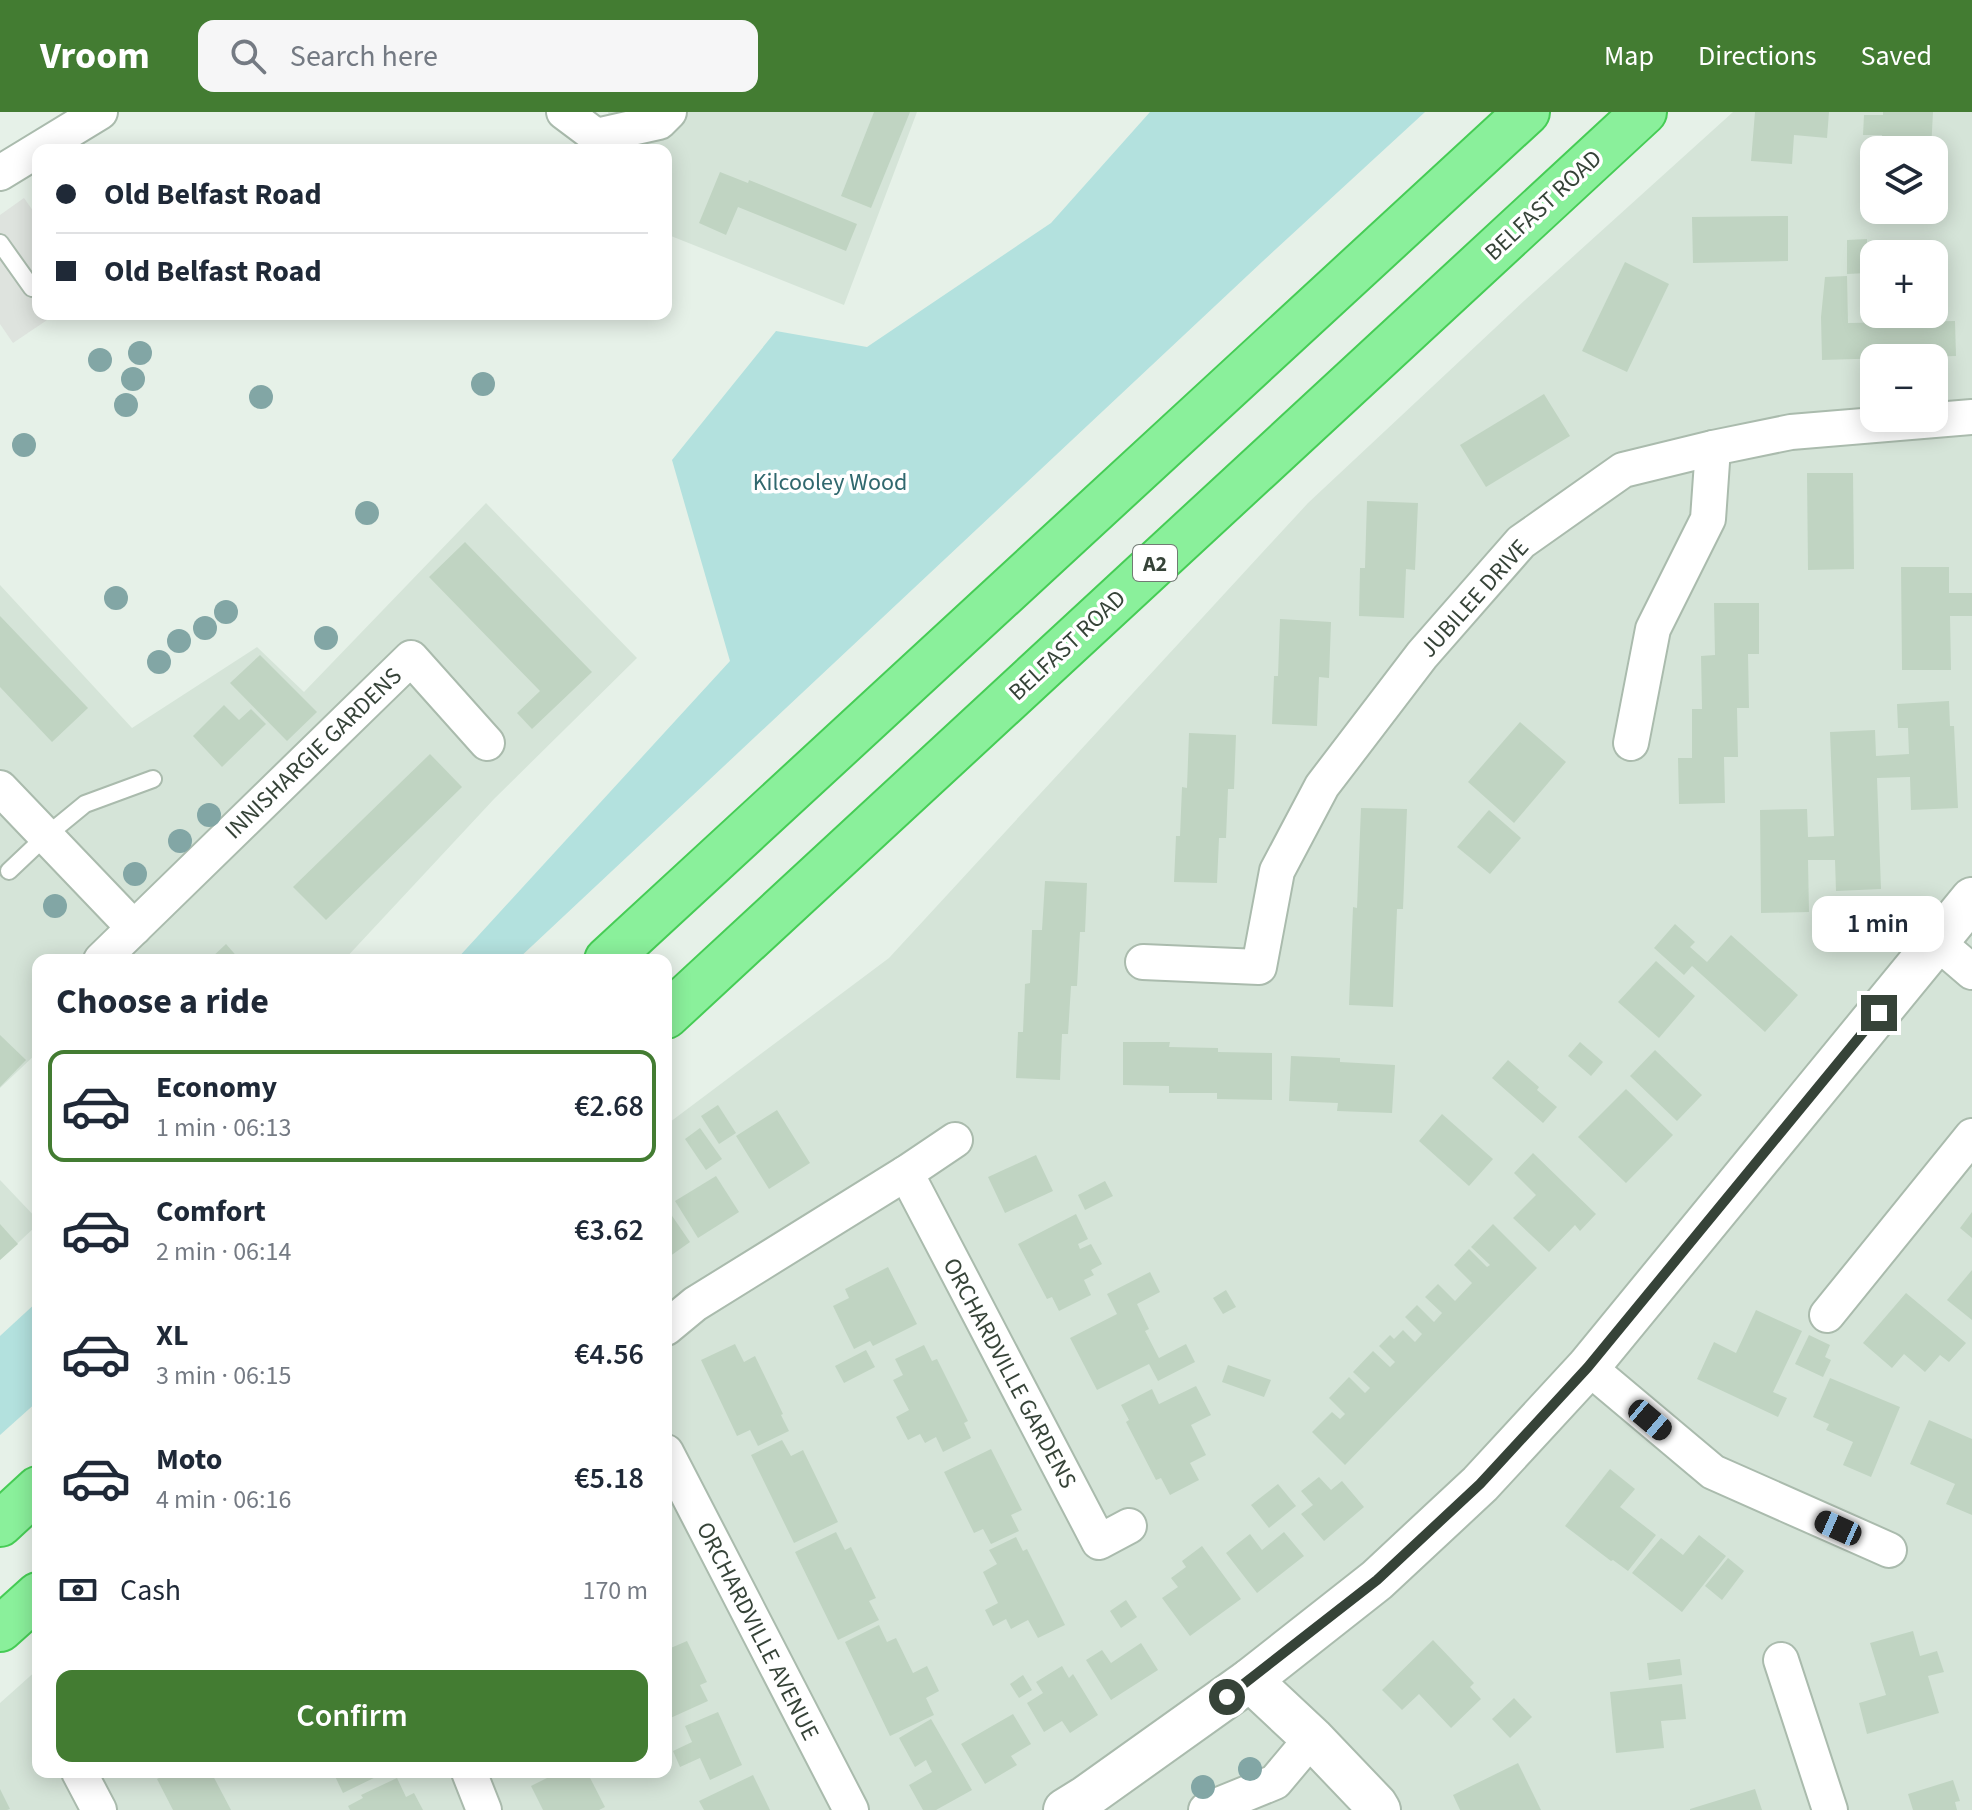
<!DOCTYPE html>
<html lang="en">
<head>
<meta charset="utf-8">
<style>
  :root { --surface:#fff; --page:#f6f6f7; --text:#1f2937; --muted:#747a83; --line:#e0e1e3; --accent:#437c32 }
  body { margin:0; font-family:"Source Sans 3",sans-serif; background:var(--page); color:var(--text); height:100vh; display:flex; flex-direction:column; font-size:30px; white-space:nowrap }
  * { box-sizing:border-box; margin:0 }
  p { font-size:26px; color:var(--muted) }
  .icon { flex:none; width:44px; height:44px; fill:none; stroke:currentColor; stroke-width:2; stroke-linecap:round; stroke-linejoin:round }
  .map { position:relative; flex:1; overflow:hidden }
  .side { position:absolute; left:32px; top:842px; width:640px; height:824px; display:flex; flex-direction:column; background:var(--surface); border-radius:16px; box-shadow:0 4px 20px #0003 }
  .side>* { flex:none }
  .top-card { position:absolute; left:32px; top:32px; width:640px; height:176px; border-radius:16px; box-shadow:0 4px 20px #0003; display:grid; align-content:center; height:176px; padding:0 24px; background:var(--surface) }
  .tools { position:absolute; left:1860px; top:24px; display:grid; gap:16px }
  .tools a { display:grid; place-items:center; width:88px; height:88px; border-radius:16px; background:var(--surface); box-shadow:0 4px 20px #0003; font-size:40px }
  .end { position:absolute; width:36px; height:36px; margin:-18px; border:10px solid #364338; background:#fff; box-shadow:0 0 0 4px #fff }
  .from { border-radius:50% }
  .bubble { position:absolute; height:56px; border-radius:16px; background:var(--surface); box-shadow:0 4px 20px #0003; font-size:26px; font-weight:600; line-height:56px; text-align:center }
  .car { position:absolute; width:24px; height:48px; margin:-24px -12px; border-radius:10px; box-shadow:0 0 6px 2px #0007; background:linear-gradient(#222 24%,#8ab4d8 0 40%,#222 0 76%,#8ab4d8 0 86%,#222 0) }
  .top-card b { display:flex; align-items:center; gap:28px; height:76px; font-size:30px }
  .top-card b+b { border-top:2px solid var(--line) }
  .top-card i { width:20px; height:20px; background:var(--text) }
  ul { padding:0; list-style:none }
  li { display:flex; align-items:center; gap:24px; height:112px; margin:0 16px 12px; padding:0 8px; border:4px solid transparent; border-radius:16px }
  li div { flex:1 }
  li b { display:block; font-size:30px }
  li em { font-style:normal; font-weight:600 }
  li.selected { border-color:var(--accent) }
  li>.icon { width:72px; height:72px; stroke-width:1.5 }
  h2 { padding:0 24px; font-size:36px; line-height:96px }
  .pay { display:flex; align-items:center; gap:20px; height:88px; padding:0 24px; font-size:30px }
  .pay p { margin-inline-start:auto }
  .primary-button { display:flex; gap:16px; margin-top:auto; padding:16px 24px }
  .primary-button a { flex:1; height:92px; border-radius:16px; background:var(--accent); color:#fff; font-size:32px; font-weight:600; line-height:92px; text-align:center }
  header { display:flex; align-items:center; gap:48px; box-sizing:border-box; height:112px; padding:0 40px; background:var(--accent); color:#fff }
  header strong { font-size:38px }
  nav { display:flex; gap:44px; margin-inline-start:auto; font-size:28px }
  .search { width:560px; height:72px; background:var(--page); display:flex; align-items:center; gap:20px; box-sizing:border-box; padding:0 28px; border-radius:16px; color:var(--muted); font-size:30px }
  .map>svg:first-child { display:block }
</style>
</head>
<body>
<header>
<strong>Vroom</strong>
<div class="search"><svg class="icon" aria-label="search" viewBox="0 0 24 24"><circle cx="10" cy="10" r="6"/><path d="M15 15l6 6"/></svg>Search here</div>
<nav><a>Map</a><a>Directions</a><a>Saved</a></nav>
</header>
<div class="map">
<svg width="1972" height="1698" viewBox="0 0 1972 1698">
  <rect width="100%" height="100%" fill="#e6f1e8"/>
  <g fill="#d5e4d8" fill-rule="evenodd">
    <path d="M608,0h309l-73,193 -178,-71v-84h-46z"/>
    <path d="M1733,0h239v1698h-1972v-107l38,-34v103h628v-647l223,-167 419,-455 217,-203zM1874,38h60v60h-60zM1874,142h60v60h-60zM1874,246h60v60h-60z"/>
    <path d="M486,391l151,155 -143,141 -150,161h-306v92l-38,36v-503l132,143 125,-81 47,45z"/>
    <path d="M0,1068l38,40v4l-38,36z"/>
  </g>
  <g fill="#b3e1de">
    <path d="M1150,0h275l-162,149 -746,699h-61l274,-299 -58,-201 104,-129 91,16 184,-124z"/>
    <path d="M38,1189v100l-38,34v-99z"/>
  </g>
  <path fill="#dee3de" d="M24,86l14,20v96h18l-43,29 -13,-19v-109z"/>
  <g fill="#c0d4c2">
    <path d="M874,0h36l-39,96 -30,-12z"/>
    <path d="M1755,0h74l-2,26 -33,-3 -2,29 -41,-3z"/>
    <path d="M1883,0h50l-2,38h-50l1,-15h-19l1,-20h19z"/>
    <path d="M720,60l28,11 1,-3 108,44 -11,27 -108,-44 -12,28 -27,-12z"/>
    <path d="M1788,104v45l-95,2 -1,-46z"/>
    <path d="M1867,127v34l-20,1v-34z"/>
    <path d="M1625,150l44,22 -42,88 -45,-21z"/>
    <path d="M1847,164l1,47 107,-2 1,35 -134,4 -1,-43 4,-40z"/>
    <path d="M1544,282l26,42 -84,51 -26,-42z"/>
    <path d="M1807,361h46l1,96 -46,1z"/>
    <path d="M1367,389l51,2 -3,67 -9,-1 -2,49 -45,-2 1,-48h5z"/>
    <path d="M465,430l127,130 -60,57 -15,-16 23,-22 -111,-114z"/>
    <path d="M1901,455h48v26h23v23h-22l1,54h-49z"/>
    <path d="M1714,491h45v51h-11l1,54h-12l1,49h-14l1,46 -46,1 -1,-46h14v-49h10l-1,-53 14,-1z"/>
    <path d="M0,504l88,92 -36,34 -52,-55z"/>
    <path d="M1280,507l51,3 -2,56 -10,-1 -2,49 -45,-2 2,-48h4z"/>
    <path d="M260,543l57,57 -30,29 -57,-58z"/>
    <path d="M1949,589l1,25h4l4,82 -47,2 -1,-33 -33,1 4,111 -45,2 -1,-31h-27l1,52 -48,1 -1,-103 47,-1 1,28 26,-1 -4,-104 45,-2 1,26 33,-2 -1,-26h-10l-1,-24z"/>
    <path d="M224,593l15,15 12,-11 15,15 -44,43 -29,-31z"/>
    <path d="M1520,610l46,40 -52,61 -46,-41z"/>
    <path d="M1189,621l47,2 -2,54h-6l-2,49h-7l-2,45 -43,-1 2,-46h4l2,-49 5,1z"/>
    <path d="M430,642l32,33 -136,133 -33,-33z"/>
    <path d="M1361,696l46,1 -4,100h-6l-4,98 -44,-2 4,-98 4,1z"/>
    <path d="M1489,698l32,28 -31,36 -33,-27z"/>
    <path d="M1045,769l42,2 -2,49h-5l-3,54h-6l-3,48h-6l-2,46 -44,-2 2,-46h5l2,-48 5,-1 2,-53h10z"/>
    <path d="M1675,812l20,18 -5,5 17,15 24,-27 67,60 -33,37 -73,-66 -8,9 -30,-27z"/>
    <path d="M226,832l14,16h-31z"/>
    <path d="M1656,849l39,35 -36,42 -41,-36z"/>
    <path d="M0,923l26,25 -26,27z"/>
    <path d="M1123,930h47l-1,5 49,1v4l54,1v47l-55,-1v-6h-48v-7l-46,-1z"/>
    <path d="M1580,930l23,20 -12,14 -23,-20z"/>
    <path d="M1655,938l47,45 -25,26 -47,-45z"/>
    <path d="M1291,944l49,2v4l55,3 -3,48 -55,-2 1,-8 -49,-2z"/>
    <path d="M1508,948l31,27 -2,3 20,17 -14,16 -51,-45z"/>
    <path d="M1626,977l47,46 -47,48 -48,-46z"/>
    <path d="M718,993l18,28 -17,11 -18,-28z"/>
    <path d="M777,998l33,53 -41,26 -33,-53z"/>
    <path d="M1442,1002l51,45 -24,27 -50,-45z"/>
    <path d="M700,1016l22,31 -16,11 -21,-31z"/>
    <path d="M1533,1041l63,61 -16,17 -5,-6 -26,27 -36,-34 23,-23 -22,-22z"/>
    <path d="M1036,1043l17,36 -48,22 -17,-36z"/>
    <path d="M716,1064l23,36 -41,26 -23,-37z"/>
    <path d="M1105,1069l8,15 -28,14 -7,-15z"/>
    <path d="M668,1098l22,32 -24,17v-48z"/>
    <path d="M1972,1100v26l-12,-10z"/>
    <path d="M1076,1102l12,25 -10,5 2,5 11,-5 11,20 -11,6 3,5 -10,5 7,15 -32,16 -7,-14 -5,2 -29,-55z"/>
    <path d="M0,1112l18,20 -18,16z"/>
    <path d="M1493,1112l44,44 -192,197 -33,-33 20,-20 8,7 5,-5 -16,-16 20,-21 16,16 5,-5 -17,-16 20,-21 17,16 5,-5 -16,-16 11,-11 4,4 9,-9 12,12 7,-8 -17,-17 12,-12 17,17 8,-9 -17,-16 13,-13 17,17 17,-18 -18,-18 15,-16 18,18 3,-2 -19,-18z"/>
    <path d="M888,1155l29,57 -44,22 -3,-5 -16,8 -21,-43 16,-8 -4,-9z"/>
    <path d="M1972,1158v50l-25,-20z"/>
    <path d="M1150,1160l10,20 -23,12 12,25 -4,2 14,27 27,-14 9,18 -37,19 -9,-17 -52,26 -27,-52 47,-24 -10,-20z"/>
    <path d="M1226,1178l10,17 -13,7 -10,-16z"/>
    <path d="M1906,1181l60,50 -17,19 -9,-7 -15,17 -21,-18 -12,14 -29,-25z"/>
    <path d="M1756,1198l46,21 -29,61 14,6 -9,19 -81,-38 17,-37 22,11z"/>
    <path d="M1809,1223l21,10 -5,12 6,3 -8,17 -28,-13z"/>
    <path d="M735,1232l9,18 11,-6 28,58 -2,1 8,16 -31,15 -8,-16 -13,6 -36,-76z"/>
    <path d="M924,1233l8,16 5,-2 31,62 -4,2 7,15 -28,14 -7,-15 -11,6 -5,-9 -12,6 -12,-23 13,-7 -16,-30 10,-5 -8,-16z"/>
    <path d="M866,1238l9,17 -31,16 -9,-17z"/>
    <path d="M1228,1253l43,15 -7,17 -42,-15z"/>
    <path d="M1830,1266l70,29 -29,70 -28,-12 10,-23 -27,-12 3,-6 -16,-7z"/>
    <path d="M1196,1274l15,29 -20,10 15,30 -16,8 9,17 -29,15 -9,-17 -5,2 -30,-58 3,-2 -8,-15 31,-16 7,15z"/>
    <path d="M1929,1308l43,19v76l-26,-11 9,-20 -45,-20z"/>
    <path d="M782,1328l9,16 12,-6 35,72 -44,21 -43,-88z"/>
    <path d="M991,1337l31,61 -11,5 8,16 -28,13 -8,-15 -9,4 -30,-61z"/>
    <path d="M1610,1357l25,20 -15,18 36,28 -28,36 -15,-11 -2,1 -46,-35z"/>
    <path d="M1319,1365l12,13 11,-9 22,26 -40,34 -23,-27 12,-9 -12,-14z"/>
    <path d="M1278,1372l18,22 -27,22 -18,-23z"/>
    <path d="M836,1420l9,18 6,-3 25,51 -7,3 10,19 -41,20 -43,-88z"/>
    <path d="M1284,1420l20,24 -47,37 -31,-40 24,-19 12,16z"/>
    <path d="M1699,1423l27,21 -44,56 -50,-39 29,-35 22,17z"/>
    <path d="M1016,1425l7,14 4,-2 38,76 -27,13 -10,-18 -17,9 -5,-10 -13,7 -8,-16 13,-7 -15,-31 14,-8 -8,-14z"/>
    <path d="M1202,1434l39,53 -51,37 -28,-38 16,-11 -7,-9 15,-11 -4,-6z"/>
    <path d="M1728,1446l16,13 -22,29 -17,-14z"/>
    <path d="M1126,1488l11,17 -16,11 -11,-17z"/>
    <path d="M879,1513l8,17 9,-4 17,35 14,-7 12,25 -13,7 8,17 -44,21 -45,-94z"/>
    <path d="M1913,1519l7,25 17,-5 7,21 -16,4 11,37 -72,21 -8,-31 27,-8 -16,-52z"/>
    <path d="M1433,1528l41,43 -4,4 11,12 -30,29 -32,-34 -17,16 -20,-20z"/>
    <path d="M687,1529l20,41 -7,3 8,16 -42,19v-70z"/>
    <path d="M1141,1531l17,27 -47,30 -25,-40 16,-10 9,13z"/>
    <path d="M1680,1547l2,16 -33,5 -2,-17z"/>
    <path d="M1062,1554l7,12 4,-4 25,41 -28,18 -8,-12 -18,11 -17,-29 16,-10 -7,-11z"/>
    <path d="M1023,1563l9,15 -13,8 -9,-14z"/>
    <path d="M1682,1572l4,35 -25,2 3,27 -48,5 -6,-61z"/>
    <path d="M1514,1586l18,19 -22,21 -18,-19z"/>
    <path d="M718,1600l24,53 -32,15 -10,-22 -20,9 -7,-16 19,-9 -7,-16z"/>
    <path d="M1013,1602l18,30 -20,12 6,9 -32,19 -24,-40z"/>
    <path d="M931,1607l41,71 -36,20h-13l-14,-25 23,-13 -6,-12 -11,7 -16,-29z"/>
    <path d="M1518,1651l23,47h-81l-7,-15z"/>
    <path d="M170,1660h41l20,38h-58l-16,-31z"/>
    <path d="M333,1660h53l-43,21z"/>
    <path d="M559,1660h28l18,35 -6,3h-56l-12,-24z"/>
    <path d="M753,1663l17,35h-66l-5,-9z"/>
    <path d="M397,1666l9,19 8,-4 9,17h-73l-2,-4 15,-8 -2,-3z"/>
    <path d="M1953,1668l7,21 -5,1 2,8h-44l-5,-16z"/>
    <path d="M0,1677l10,20 -3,1h-7z"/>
    <path d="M1755,1677l7,21h-72v-1z"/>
  </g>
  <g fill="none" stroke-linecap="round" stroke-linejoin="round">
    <defs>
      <g id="service">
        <path d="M0,131l32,45"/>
        <path d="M9,759l37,-35 39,-32 68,-25"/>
      </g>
      <g id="minor">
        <path d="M564,0l32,24 63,-14 10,-10"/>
        <path d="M0,61l100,-61"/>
        <path d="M1631,631l22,-114 55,-110 5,-71"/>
        <path d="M0,676l134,140"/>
        <path d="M1937,830l35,30"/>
        <path d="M101,848l310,-302 76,85"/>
        <path d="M1143,850l116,5 18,-96 45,-85 100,-131 99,-113 102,-72 90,-22 78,-16 181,-15"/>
        <path d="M906,1061l193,369 30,-16"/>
        <path d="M1827,1203l145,-179"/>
        <path d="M666,1216l29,-24 211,-131 49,-33"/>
        <path d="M1588,1255l125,105 176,78"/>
        <path d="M666,1340l185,358"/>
        <path d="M1781,1548l49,150"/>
        <path d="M79,1660l20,38"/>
        <path d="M469,1660l15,38"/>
        <path d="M1206,1698l69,-28 37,-44"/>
      </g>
      <g id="tertiary">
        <path d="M1250,1568l62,58 64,67 3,5"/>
        <path d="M1065,1698l21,-13 164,-117 127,-100 103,-96 108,-117 384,-468"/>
      </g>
      <g id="trunk">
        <path d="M607,848l920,-848"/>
        <path d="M666,904l978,-904"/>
        <path d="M0,1412l38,-35"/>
        <path d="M0,1517l38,-34"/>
      </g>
    </defs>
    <use href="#service" stroke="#aabbad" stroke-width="20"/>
    <use href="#minor" stroke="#aabbad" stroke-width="38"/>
    <use href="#tertiary" stroke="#aabbad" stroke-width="46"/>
    <use href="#trunk" stroke="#46cc55" stroke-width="48"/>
    <use href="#service" stroke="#fff" stroke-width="16"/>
    <use href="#minor" stroke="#fff" stroke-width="34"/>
    <use href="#tertiary" stroke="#fff" stroke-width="42"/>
    <use href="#trunk" stroke="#8af09b" stroke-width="44"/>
  </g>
  <g fill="#82a6a5">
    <circle cx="140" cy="241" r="12"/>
    <circle cx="100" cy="248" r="12"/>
    <circle cx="133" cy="267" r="12"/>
    <circle cx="483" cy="272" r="12"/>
    <circle cx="261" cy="285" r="12"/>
    <circle cx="126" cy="293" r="12"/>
    <circle cx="24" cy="333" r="12"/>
    <circle cx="367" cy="401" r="12"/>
    <circle cx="116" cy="486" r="12"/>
    <circle cx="226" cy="500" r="12"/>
    <circle cx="205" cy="516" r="12"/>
    <circle cx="326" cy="526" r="12"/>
    <circle cx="179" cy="529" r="12"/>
    <circle cx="159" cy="550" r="12"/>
    <circle cx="209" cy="703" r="12"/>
    <circle cx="180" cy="729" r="12"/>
    <circle cx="135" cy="762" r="12"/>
    <circle cx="55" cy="794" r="12"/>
    <circle cx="1250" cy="1657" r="12"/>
    <circle cx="1203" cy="1675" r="12"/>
  </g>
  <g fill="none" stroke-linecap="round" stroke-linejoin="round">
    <path stroke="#364338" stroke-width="10" d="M1227,1585l150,-117 103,-96 108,-117 291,-354"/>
  </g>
  <g text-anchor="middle" stroke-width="7" stroke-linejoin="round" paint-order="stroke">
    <rect fill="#fff" stroke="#727b74" stroke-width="2" x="1133" y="433" width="44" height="36" rx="6"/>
    <g font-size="22" font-weight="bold" fill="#364338">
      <text x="1155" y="459">A2</text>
    </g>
    <g font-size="24" fill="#364338" stroke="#fff">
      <text transform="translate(1543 93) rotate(-43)" y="8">BELFAST ROAD</text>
      <text transform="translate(1474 486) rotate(-48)" y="8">JUBILEE DRIVE</text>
      <text transform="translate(1067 533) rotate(-43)" y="8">BELFAST ROAD</text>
      <text transform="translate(313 641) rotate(-44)" y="8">INNISHARGIE GARDENS</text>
      <text transform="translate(1010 1261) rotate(62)" y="8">ORCHARDVILLE GARDENS</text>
      <text transform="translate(758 1519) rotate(63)" y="8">ORCHARDVILLE AVENUE</text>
    </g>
    <g font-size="24" fill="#30686e" stroke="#fff">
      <text x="830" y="378">Kilcooley Wood</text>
    </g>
  </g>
</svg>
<div class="tools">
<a><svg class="icon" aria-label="layers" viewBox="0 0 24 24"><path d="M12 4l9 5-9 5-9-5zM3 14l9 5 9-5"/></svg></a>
<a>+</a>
<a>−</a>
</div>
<i class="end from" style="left:1227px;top:1585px"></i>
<i class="end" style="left:1879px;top:901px"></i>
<div class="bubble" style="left:1812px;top:784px;width:132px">1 min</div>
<i class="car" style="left:1650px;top:1308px;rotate:130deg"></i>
<i class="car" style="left:1838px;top:1416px;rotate:294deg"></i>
<div class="top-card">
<b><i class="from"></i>Old Belfast Road</b>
<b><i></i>Old Belfast Road</b>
</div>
<section class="side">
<h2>Choose a ride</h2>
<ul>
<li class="selected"><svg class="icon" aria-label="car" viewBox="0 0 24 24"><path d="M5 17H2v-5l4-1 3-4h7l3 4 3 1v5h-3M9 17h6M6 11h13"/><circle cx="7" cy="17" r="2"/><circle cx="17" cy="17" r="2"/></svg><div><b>Economy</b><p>1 min · 06:13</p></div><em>€2.68</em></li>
<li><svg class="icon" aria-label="car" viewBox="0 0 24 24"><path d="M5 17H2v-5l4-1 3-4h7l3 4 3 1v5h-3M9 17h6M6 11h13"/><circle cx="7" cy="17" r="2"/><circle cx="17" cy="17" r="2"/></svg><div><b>Comfort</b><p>2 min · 06:14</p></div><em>€3.62</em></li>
<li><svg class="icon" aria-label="car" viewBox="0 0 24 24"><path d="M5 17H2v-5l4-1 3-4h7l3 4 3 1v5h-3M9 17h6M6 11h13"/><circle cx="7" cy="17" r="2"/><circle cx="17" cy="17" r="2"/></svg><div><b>XL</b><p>3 min · 06:15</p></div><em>€4.56</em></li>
<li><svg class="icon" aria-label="car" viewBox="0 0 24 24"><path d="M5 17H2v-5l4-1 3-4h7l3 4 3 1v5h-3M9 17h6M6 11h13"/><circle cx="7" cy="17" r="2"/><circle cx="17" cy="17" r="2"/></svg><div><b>Moto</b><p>4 min · 06:16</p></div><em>€5.18</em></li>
</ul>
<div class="pay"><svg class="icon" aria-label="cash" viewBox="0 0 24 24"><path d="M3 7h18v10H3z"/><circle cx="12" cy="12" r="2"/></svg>Cash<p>170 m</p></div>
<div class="primary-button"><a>Confirm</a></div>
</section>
</div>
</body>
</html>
